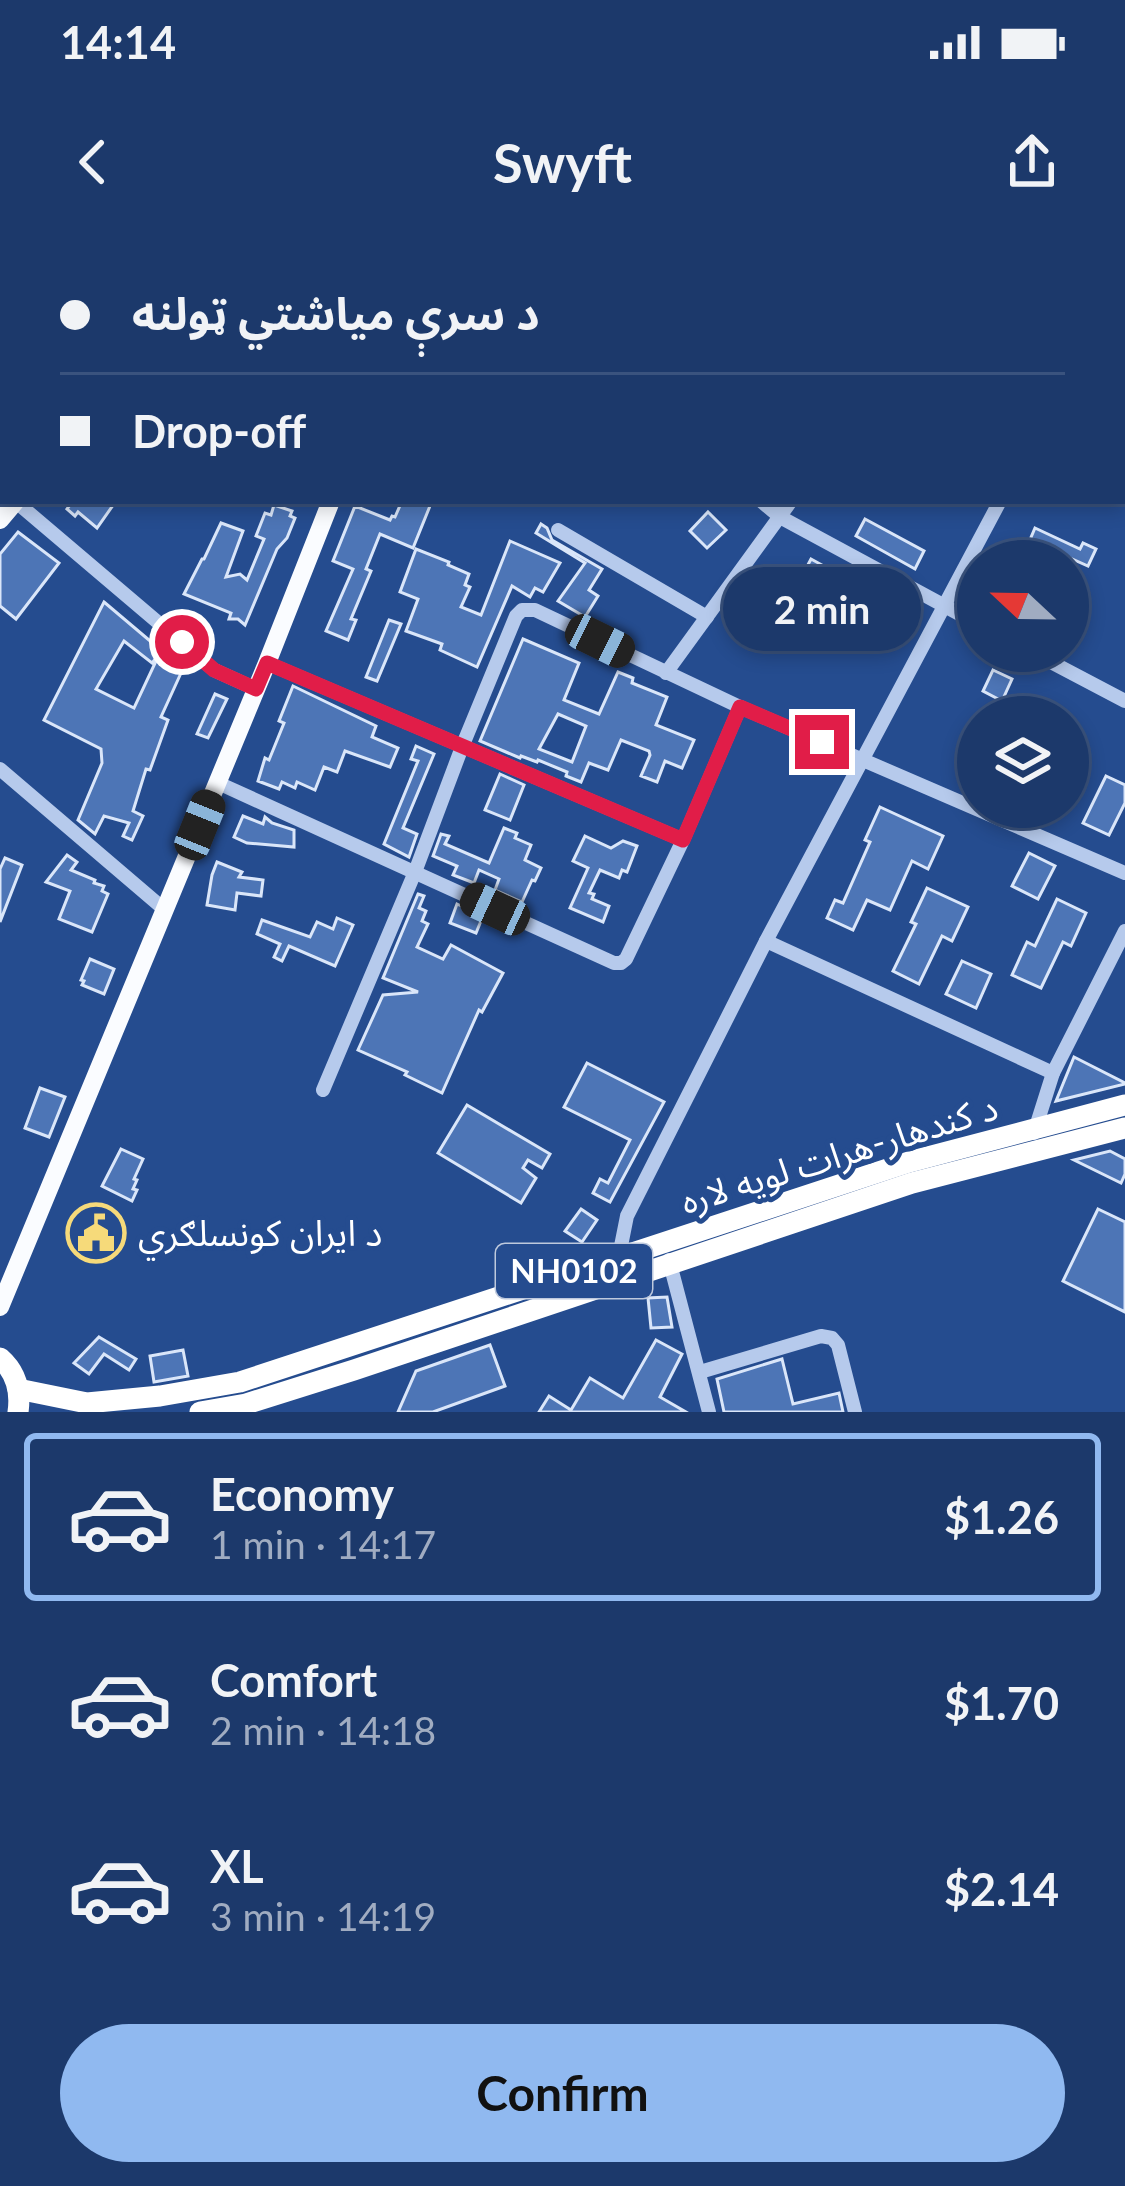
<!DOCTYPE html>
<html lang="en">
<head>
<meta charset="utf-8">
<style>
  :root { --surface:#1c396b; --page:#254071; --text:#f1f3f6; --muted:#a0acc1; --line:#3a537e; --accent:#90b9f0 }
  body { margin:0; font-family:Lato,"Noto Sans Arabic",sans-serif; background:var(--page); color:var(--text); height:100vh; display:flex; flex-direction:column; font-size:45px; white-space:nowrap }
  * { box-sizing:border-box; margin:0 }
  p { font-size:39px; color:var(--muted) }
  .icon { flex:none; width:66px; height:66px; fill:none; stroke:currentColor; stroke-width:2; stroke-linecap:round; stroke-linejoin:round }
  .map { position:relative; height:1172px; overflow:hidden }
  .details { display:flex; flex-direction:column; background:var(--surface); flex:1 }
  .details>* { flex:none }
  .banner { position:absolute; left:0px; top:0px; width:1125px; height:264px; box-shadow:0 6px 18px #0003,0 0 0 3px var(--line); display:grid; align-content:center; height:264px; padding:0 60px; background:var(--surface) }
  .needle { width:78px; rotate:292deg }
  .fabs { position:absolute; left:957px; top:300px; display:grid; gap:24px }
  .fabs a { display:grid; place-items:center; width:132px; height:132px; border-radius:50%; background:var(--surface); box-shadow:0 6px 18px #0003,0 0 0 3px var(--line); font-size:60px }
  .end { position:absolute; width:54px; height:54px; margin:-27px; border:15px solid #e11d48; background:#fff; box-shadow:0 0 0 6px #fff }
  .from { border-radius:50% }
  .bubble { position:absolute; height:84px; border-radius:42px; background:var(--surface); box-shadow:0 6px 18px #0003,0 0 0 3px var(--line); font-size:39px; font-weight:700; line-height:84px; text-align:center }
  .car { position:absolute; width:36px; height:72px; margin:-36px -18px; border-radius:15px; box-shadow:0 0 9px 3px #0007; background:linear-gradient(#222 24%,#8ab4d8 0 40%,#222 0 76%,#8ab4d8 0 86%,#222 0) }
  .banner b { display:flex; align-items:center; gap:42px; height:114px; font-size:45px }
  .banner b+b { border-top:3px solid var(--line) }
  .banner i { width:30px; height:30px; background:var(--text) }
  ul { padding:21px 0 0; list-style:none }
  li { display:flex; align-items:center; gap:36px; height:168px; margin:0 24px 18px; padding:0 36px; border:6px solid transparent; border-radius:12px }
  li div { flex:1 }
  li b { display:block; font-size:45px }
  li em { font-style:normal; font-weight:700 }
  li.current { border-color:var(--accent) }
  li>.icon { width:108px; height:108px; stroke-width:1.5 }
  .button { display:flex; gap:24px; margin-top:auto; padding:24px 60px }
  .button a { flex:1; height:138px; border-radius:72px; background:var(--accent); color:#111; font-size:48px; font-weight:700; line-height:138px; text-align:center }
  .status { display:flex; justify-content:space-between; align-items:center; height:84px; padding:0 60px; background:var(--surface); direction:ltr }
  .status svg { height:33px; fill:currentColor }
  header { display:flex; justify-content:space-between; align-items:center; height:156px; padding:0 60px; background:var(--surface); font-size:54px; font-weight:700 }
  .map>svg:first-child { display:block }
</style>
</head>
<body>
<div class="status"><b>14:14</b><svg viewBox="0 0 49 12"><path d="M0 12V9h3v3zM5 12V6h3v6zM10 12V3h3v9zM15 12V0h3v12zM26 1h20v11H26zM47 4h2v5h-2z"/></svg></div>
<header><svg class="icon" aria-label="back" viewBox="0 0 24 24"><path d="M15 5l-7 7 7 7"/></svg>Swyft<svg class="icon" aria-label="share" viewBox="0 0 24 24"><path d="M12 15V3M7 8l5-5 5 5M5 13v7h14v-7"/></svg></header>
<div class="map">
<svg width="1125" height="1172" viewBox="0 0 1125 1172">
  <rect width="100%" height="100%" fill="#254c8f"/>
  <g fill="#4d75b6" stroke="#dae6f9" stroke-width="3" fill-rule="evenodd">
    <path d="M65,261h51l-19,27 -19,-16 -3,4 -8,-7 3,-4z"/>
    <path d="M402,261h30l-19,47 -33,-14 -14,35 5,2 -20,48 5,1 -8,20 -22,-9 27,-62 -20,-8 22,-55 35,14 2,-4 3,1z"/>
    <path d="M274,265l18,6 -2,5 5,2 -8,20 -10,11 -32,76 -7,-6h-9l2,-6 -47,-19 18,-35h2l17,-36 22,8 -17,46 14,-3 7,6 17,-41 -8,-3 9,-23 6,2z"/>
    <path d="M708,272l18,18 -19,18 -17,-17z"/>
    <path d="M865,279l59,32 -9,18 -59,-33z"/>
    <path d="M541,284l6,4 5,12 50,29 -13,21 9,6 -13,21 -27,-16 27,-38 -49,-30z"/>
    <path d="M1035,288l45,21 3,-6 13,6 -8,17 -45,-20 -6,15h-39l6,-13 19,8z"/>
    <path d="M18,292l41,31 -43,56 -16,-13v-52z"/>
    <path d="M510,301l50,22 -17,29 -8,-4 -5,9 -18,-11 -35,81 -37,-17 2,-6 -36,-13 12,-32 -18,-7 16,-43 33,13 -1,3 21,9 -4,11 5,2 -9,20 20,8z"/>
    <path d="M811,319l11,6 -5,10 29,15 -21,40 -40,-22z"/>
    <path d="M104,362l58,49 -10,12 -28,-22 -28,48 38,19 22,-47 25,12 -20,44 7,3 -18,50 -4,-1 -13,42 10,5 -11,24 -9,-4 6,-13 -25,-7 -9,18 -17,-14 24,-57 -1,-14 -57,-29z"/>
    <path d="M389,380l12,4 -24,57 -11,-4z"/>
    <path d="M523,399l56,24 -15,37 35,14 19,-42 15,6 -1,5 35,14 -11,28 38,15 -12,28 -17,-7 -8,21 -16,-6 9,-21 -1,-4 -28,-11 -13,30 -19,-7 -8,19 -15,-6 1,-4 -29,-12 -1,2 -16,-6 -1,2 -40,-17zM558,474l28,12 -14,36 -33,-13z"/>
    <path d="M993,430l19,9 -10,22 -19,-10z"/>
    <path d="M293,446l83,40 -4,11 26,11 -8,19 -45,-16 -8,21 -13,-5 -9,23 -18,-8 -2,6 -13,-6 -3,7 -21,-8 7,-23 4,2 15,-37 -5,-2z"/>
    <path d="M215,454l12,5 -19,39 -11,-4z"/>
    <path d="M416,506l18,8 -31,74 14,6 -8,23 -25,-13 34,-83 -7,-2z"/>
    <path d="M500,534l24,11 -14,35 -25,-10z"/>
    <path d="M1106,536l19,9v18l-16,32 -26,-12z"/>
    <path d="M880,567l63,29 -15,33 -16,-8 -22,49 -23,-10 -14,30 -26,-12 8,-18 8,3 27,-61 -5,-2z"/>
    <path d="M243,576l20,8 2,-7 7,6 22,7v17l-47,-4 -13,-6z"/>
    <path d="M504,588l13,5 -2,5 16,7 -6,15 16,8 -6,13 -3,-1 -10,22 -27,-12 4,-11 -20,-9 -5,13 -21,-8 4,-9 -24,-10 8,-22 8,2 -4,8 44,19z"/>
    <path d="M585,596l26,12 12,-7 14,5 -10,26 -5,-2 -3,8 -19,-8 -11,23 5,1 -2,5 17,7 -6,16 -33,-14 18,-40 -15,-7z"/>
    <path d="M1029,613l26,13 -17,33 -26,-13z"/>
    <path d="M67,615l10,7 -6,8 24,10 -1,3 10,3 -2,5 6,3 -16,38 -33,-13 11,-28 -24,-9z"/>
    <path d="M5,618l17,7 -22,57v-53z"/>
    <path d="M217,622l25,10 -3,5 24,3 -2,16 -24,-3 -2,17 -28,-5 5,-30z"/>
    <path d="M927,648l41,19 -16,34 -10,-5 -23,48 -26,-13 23,-47 -5,-2z"/>
    <path d="M418,654l6,2 -5,12 7,3 -4,10 6,3 -11,23 26,12 8,-14 52,28 -21,39 -3,-2 -37,83 -37,-18 2,-3 -49,-22 25,-55 35,-3 -35,-14z"/>
    <path d="M1057,659l29,14 -15,33 -8,-4 -22,46 -29,-13 15,-33 8,4z"/>
    <path d="M457,664l26,12 -7,17 -26,-10z"/>
    <path d="M337,678l16,7 -18,41 -46,-20 -7,15 -8,-4 6,-13 -23,-10 5,-14 48,17 7,-15 16,7z"/>
    <path d="M90,719l24,10 -10,25 -22,-9 2,-4 -3,-1z"/>
    <path d="M962,721l29,13 -15,34 -30,-14z"/>
    <path d="M1074,817l51,26v1l-69,17z"/>
    <path d="M587,823l77,39 -54,100 -17,-9 7,-14 8,4 22,-43 -66,-33z"/>
    <path d="M40,848l25,9 -16,40 -24,-9z"/>
    <path d="M467,865l83,49 -8,14 -14,-8 -5,8 13,10 -15,25 -83,-50z"/>
    <path d="M121,909l22,10 -9,20 3,1 -4,9 4,1 -5,11 -30,-15z"/>
    <path d="M1110,911l15,8v15l-4,9 -47,-23z"/>
    <path d="M581,969l16,11 -15,22 -17,-11z"/>
    <path d="M1098,969l27,13v90l-62,-31z"/>
    <path d="M667,1057l5,30 -21,1 -3,-30z"/>
    <path d="M99,1097l37,22 -7,11 -25,-16 -15,20 -15,-11z"/>
    <path d="M656,1100l26,14 -22,43 26,15h-147l10,-16 22,14 19,-32 33,20z"/>
    <path d="M490,1105l15,41 -72,26h-35l18,-41z"/>
    <path d="M183,1110l5,26 -34,6 -4,-26z"/>
    <path d="M782,1119l11,45 46,-11 4,19h-119l-7,-33z"/>
  </g>
  <g fill="none" stroke-linecap="round" stroke-linejoin="round">
    <g stroke="#b6caec" stroke-width="14">
      <path d="M957,0l2,3"/>
      <path d="M977,3l2,-3"/>
      <path d="M1122,35l3,-6"/>
      <path d="M0,248l3,3"/>
      <path d="M15,261l199,169 42,19"/>
      <path d="M761,261l19,16 198,107"/>
      <path d="M558,290l149,87"/>
      <path d="M1030,411l95,50"/>
      <path d="M267,423l416,177"/>
      <path d="M666,433l125,-172"/>
      <path d="M0,529l165,141"/>
      <path d="M218,543l396,180h7l5,-4 57,-119 57,-133"/>
      <path d="M766,701l287,132"/>
      <path d="M323,850l92,-218 47,-125 54,-131 6,-6h13l205,97 385,166"/>
      <path d="M1034,893l19,-60 72,-142"/>
      <path d="M669,1020l40,152"/>
      <path d="M618,1021l9,-45 139,-275 234,-440"/>
      <path d="M700,1132l121,-36 11,2 6,7 17,67"/>
    </g>
    <g stroke="#fafcff" stroke-width="18">
      <path d="M232,3l3,-3"/>
      <path d="M510,3l5,-3"/>
      <path d="M0,280l16,-19"/>
      <path d="M0,1067l267,-644 64,-162"/>
    </g>
    <g stroke="#fff" stroke-width="21">
      <path d="M0,1118c16,14 21,33 18,54"/>
      <path d="M18,1149l69,14 73,-7 80,-14 669,-220 216,-57"/>
      <path d="M200,1172l46,-8 108,-34 558,-187 213,-55"/>
    </g>
  </g>
  <g fill="none" stroke-linecap="round" stroke-linejoin="round">
    <path stroke="#e11d48" stroke-width="15" d="M182,402l32,28 42,19 11,-26 416,177 57,-133 82,35"/>
  </g>
  <defs>
    <symbol id="civic-ring" viewBox="-11 -11 22 22"><circle r="9.5" fill="#254c8f" stroke="#f6da7a" stroke-width="1.5"/><path d="M-.6-6.5H3V-4.5H.6V-3L4-1V1h2V6H-6V1h2V-1L-.6-3ZM-1.2 2.5V6h2.4V2.5Z" fill="#f6da7a"/></symbol>
  </defs>
  <g fill-rule="evenodd">
    <use href="#civic-ring" x="63" y="960" width="66" height="66"/>
  </g>
  <g text-anchor="middle" stroke-width="10" stroke-linejoin="round" paint-order="stroke">
    <rect fill="#254c8f" stroke="#bec9dd" stroke-width="3" x="496" y="1004" width="156" height="54" rx="9"/>
    <g font-size="33" font-weight="bold" fill="#fff">
      <text x="574" y="1043">NH0102</text>
    </g>
    <g font-size="36" fill="#fff" stroke="#254c8f">
      <text transform="translate(839 914) rotate(-17)" y="13">د کندهار-هرات لويه لاره</text>
    </g>
    <g font-size="36" fill="#fff" stroke="#254c8f" text-anchor="start">
      <text x="138" y="1006">د ايران کونسلګري</text>
    </g>
  </g>
</svg>
<div class="fabs">
<a><svg class="needle" viewBox="-14 -14 28 28"><path d="M0-13l5 13h-10z" fill="#e53935"/><path d="M0 13l5-13h-10z" fill="#a0acc1"/></svg></a>
<a><svg class="icon" aria-label="layers" viewBox="0 0 24 24"><path d="M12 4l9 5-9 5-9-5zM3 14l9 5 9-5"/></svg></a>
</div>
<i class="end from" style="left:182px;top:402px"></i>
<i class="end" style="left:822px;top:502px"></i>
<div class="bubble" style="left:723px;top:327px;width:198px">2 min</div>
<i class="car" style="left:600px;top:401px;rotate:116deg"></i>
<i class="car" style="left:200px;top:585px;rotate:22deg"></i>
<i class="car" style="left:495px;top:669px;rotate:295deg"></i>
<div class="banner">
<b><i class="from"></i>د سرې مياشتي ټولنه</b>
<b><i></i>Drop-off</b>
</div>
</div>
<section class="details">
<ul>
<li class="current"><svg class="icon" aria-label="car" viewBox="0 0 24 24"><path d="M5 17H2v-5l4-1 3-4h7l3 4 3 1v5h-3M9 17h6M6 11h13"/><circle cx="7" cy="17" r="2"/><circle cx="17" cy="17" r="2"/></svg><div><b>Economy</b><p>1 min · 14:17</p></div><em>$1.26</em></li>
<li><svg class="icon" aria-label="car" viewBox="0 0 24 24"><path d="M5 17H2v-5l4-1 3-4h7l3 4 3 1v5h-3M9 17h6M6 11h13"/><circle cx="7" cy="17" r="2"/><circle cx="17" cy="17" r="2"/></svg><div><b>Comfort</b><p>2 min · 14:18</p></div><em>$1.70</em></li>
<li><svg class="icon" aria-label="car" viewBox="0 0 24 24"><path d="M5 17H2v-5l4-1 3-4h7l3 4 3 1v5h-3M9 17h6M6 11h13"/><circle cx="7" cy="17" r="2"/><circle cx="17" cy="17" r="2"/></svg><div><b>XL</b><p>3 min · 14:19</p></div><em>$2.14</em></li>
</ul>
<div class="button"><a>Confirm</a></div>
</section>
</body>
</html>
